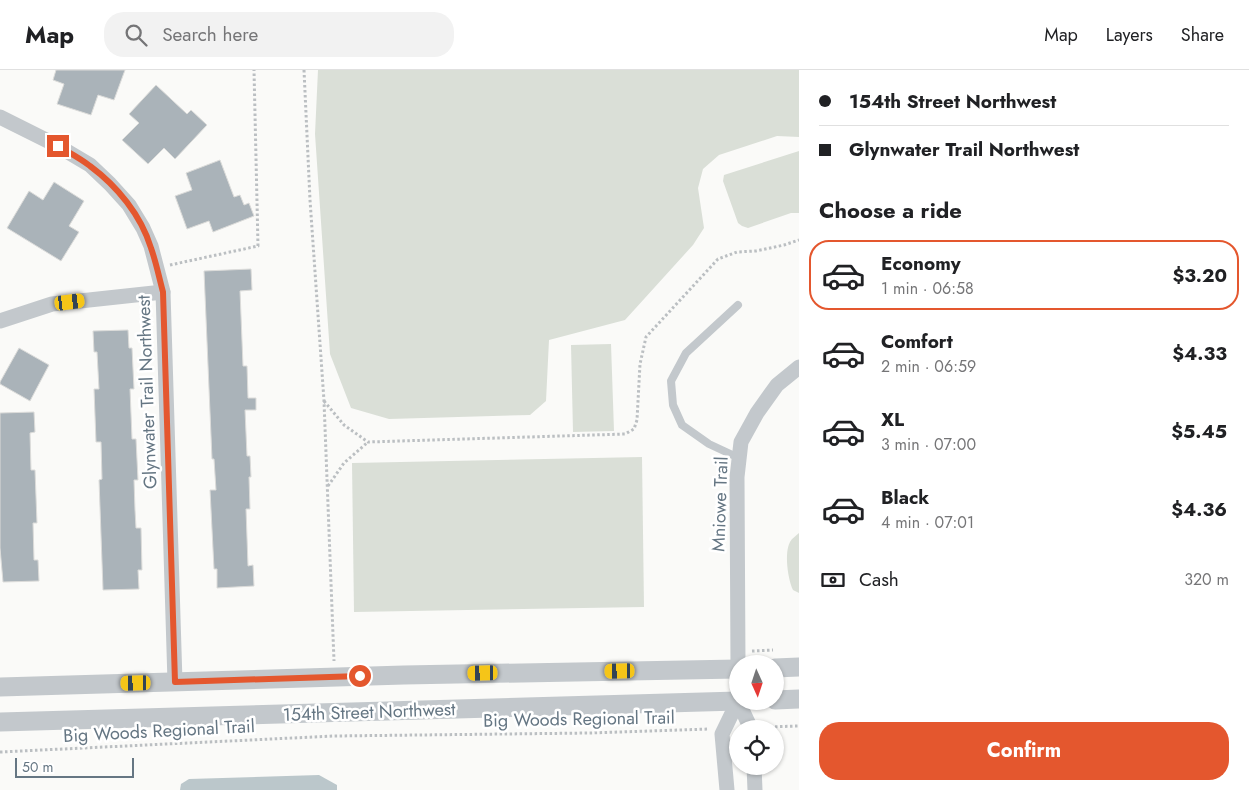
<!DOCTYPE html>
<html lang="en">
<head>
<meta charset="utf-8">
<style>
  :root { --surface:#fff; --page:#f2f2f2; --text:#202124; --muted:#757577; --line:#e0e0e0; --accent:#e4572e }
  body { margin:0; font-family:Jost,sans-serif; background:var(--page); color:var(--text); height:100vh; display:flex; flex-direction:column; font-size:19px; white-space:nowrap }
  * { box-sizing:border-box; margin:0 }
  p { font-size:16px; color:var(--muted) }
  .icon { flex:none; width:28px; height:28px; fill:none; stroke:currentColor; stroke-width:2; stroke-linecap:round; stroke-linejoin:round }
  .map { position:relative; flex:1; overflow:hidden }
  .details { display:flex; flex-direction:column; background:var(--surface); width:450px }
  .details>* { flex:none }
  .guide { display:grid; align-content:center; height:110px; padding:0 20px; background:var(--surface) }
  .needle { width:32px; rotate:177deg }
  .tools { position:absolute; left:729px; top:585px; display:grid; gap:10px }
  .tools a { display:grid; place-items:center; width:55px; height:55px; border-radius:50%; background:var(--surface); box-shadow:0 1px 4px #0004; font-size:25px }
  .scale { position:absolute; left:15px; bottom:12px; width:119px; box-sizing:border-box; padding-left:5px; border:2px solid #657683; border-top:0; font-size:14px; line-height:18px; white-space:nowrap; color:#657683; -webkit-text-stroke:4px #fff; paint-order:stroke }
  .end { position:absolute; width:22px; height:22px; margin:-11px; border:6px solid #e4572e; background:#fff; box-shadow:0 0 0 2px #fff }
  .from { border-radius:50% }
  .car { position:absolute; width:15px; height:30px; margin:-15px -8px; border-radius:6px; box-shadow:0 0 4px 1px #0007; background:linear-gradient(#f5c518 24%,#345 0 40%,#f5c518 0 76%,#345 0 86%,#f5c518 0) }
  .guide b { display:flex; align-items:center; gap:18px; height:48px; font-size:19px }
  .guide b+b { border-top:1px solid var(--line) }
  .guide i { width:12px; height:12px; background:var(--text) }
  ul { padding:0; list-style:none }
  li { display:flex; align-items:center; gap:15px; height:70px; margin:0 10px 8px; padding:0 10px; border:2px solid transparent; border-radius:20px }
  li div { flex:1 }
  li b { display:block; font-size:19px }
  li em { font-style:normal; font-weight:700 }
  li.active { border-color:var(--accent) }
  li>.icon { width:45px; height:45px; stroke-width:1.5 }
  h2 { padding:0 20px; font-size:22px; line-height:60px }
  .pay { display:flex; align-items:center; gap:12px; height:55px; padding:0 20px; font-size:19px }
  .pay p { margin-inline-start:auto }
  .button { display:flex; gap:10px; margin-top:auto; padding:10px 20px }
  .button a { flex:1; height:58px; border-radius:20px; background:var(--accent); color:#fff; font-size:20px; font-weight:700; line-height:58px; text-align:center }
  header { display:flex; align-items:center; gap:30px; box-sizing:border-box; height:70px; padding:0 25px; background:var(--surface); border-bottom:1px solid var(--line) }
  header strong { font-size:24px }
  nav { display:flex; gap:28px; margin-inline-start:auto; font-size:18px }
  .search { width:350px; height:45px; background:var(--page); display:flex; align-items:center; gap:12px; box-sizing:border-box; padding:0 18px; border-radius:20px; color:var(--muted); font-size:19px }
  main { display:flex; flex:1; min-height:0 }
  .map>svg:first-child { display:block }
</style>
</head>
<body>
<header>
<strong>Map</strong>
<div class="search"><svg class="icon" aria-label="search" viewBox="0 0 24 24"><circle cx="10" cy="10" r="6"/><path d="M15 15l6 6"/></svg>Search here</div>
<nav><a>Map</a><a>Layers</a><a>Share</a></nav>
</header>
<main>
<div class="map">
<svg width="799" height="720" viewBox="0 0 799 720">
  <rect width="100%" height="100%" fill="#fafaf8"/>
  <g fill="#dadfd7">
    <path d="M318,0h481v67l-22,-1 -58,19 -16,14 -5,19 6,40 -11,17 -68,75 -76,20 -3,61 -16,14 -141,4 -38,-11 -21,-54 -15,-220z"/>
    <path d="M799,81v62h-8l-43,15 -6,-2 -4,-3 -15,-42 1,-6z"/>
    <path d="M611,274l3,87 -41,1 -2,-87z"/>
    <path d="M642,387l2,150 -290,5 -2,-149z"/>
    <path d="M799,463v60l-6,-3c-5,-11 -9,-37 -3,-48 2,-4 6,-6 9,-9z"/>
  </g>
  <path fill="#bbc7cb" d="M319,705l18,10v5h-157l1,-6 8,-5z"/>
  <g fill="#aab3b9" stroke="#dcdcda">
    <path d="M56,0h69l-11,30 -16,-5 -7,20 -34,-11 7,-20 -11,-4z"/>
    <path d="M156,15l31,29 4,-4 16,15 -32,34 -11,-11 -16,16 -26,-24 17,-17 -10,-9z"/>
    <path d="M220,90l14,37 6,-2 4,10 5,-2 5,13 -41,16 -4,-11 -22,8 -12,-33 17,-6 -6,-17z"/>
    <path d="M54,112l30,19 -15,25 10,6 -18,29 -54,-33 22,-37 14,9z"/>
    <path d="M251,199l1,21 -12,1 3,75h4l1,32h8v12h-11l2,46h3l1,21h-2l1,32h-4l2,57 5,-1 1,21 -37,2v-19h-3l-4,-79h6l-2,-31h-2l-8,-188z"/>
    <path d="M128,260l1,18h3l2,41h-4l2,50h4l2,41h-4l1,30 1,18h5l1,42h-4l1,19 -36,1 -4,-110 3,-1 -1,-37h-5l-2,-53h5l-2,-37h-3l-1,-21z"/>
    <path d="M19,278l30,17 -19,36 -30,-17v-2z"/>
    <path d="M34,342l1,20 -5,1 1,37h4l2,53h-4l1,37h4l1,21 -36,1 -3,-34v-135z"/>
  </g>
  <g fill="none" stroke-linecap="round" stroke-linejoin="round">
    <g stroke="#bbbfc2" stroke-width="3" stroke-dasharray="2.5 2.5" stroke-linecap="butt">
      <path d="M304,0l6,130 14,201 10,260"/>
      <path d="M170,195l88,-19 -4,-176"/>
      <path d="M324,331l20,24 24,17 257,-8 9,-5 3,-9 3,-56 6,-27 72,-78 19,-7 19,-1 28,-6 15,-5"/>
      <path d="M328,416l16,-23 24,-21"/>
      <path d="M752,581l21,-1"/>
      <path d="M765,657l34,-1"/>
      <path d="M0,682l334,-16 256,-3 119,-4"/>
    </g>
    <path stroke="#c3c8cc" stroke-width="8" d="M738,235l-52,48 -15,28 2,24 9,20 27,19 30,14"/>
    <g stroke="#c3c8cc" stroke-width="15">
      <path d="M0,47l58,29 32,19 20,19 19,21 14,23 8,18 12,46 12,390"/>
      <path d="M0,251l52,-17 111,-12"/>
      <path d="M738,594l-1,-187 4,-35 16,-29 20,-28 22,-18"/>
      <path d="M738,631l13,28"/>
      <path d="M754,696l1,24"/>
      <path d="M727,720l-5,-56 16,-33"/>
    </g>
    <g stroke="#c3c8cc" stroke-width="19">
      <path d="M775,598l24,-1"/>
      <path d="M0,617l404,-12 334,-6"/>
      <path d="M775,630l24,-1"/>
      <path d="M0,652l738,-21"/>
    </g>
  </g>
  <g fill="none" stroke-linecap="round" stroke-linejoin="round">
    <path stroke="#e4572e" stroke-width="6" d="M58,76c10,6 22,12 32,20 27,20 51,49 61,82 5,14 8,29 12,44l12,390 185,-6"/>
  </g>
  <g text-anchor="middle" stroke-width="5" stroke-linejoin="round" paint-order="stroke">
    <g font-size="18" fill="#657683" stroke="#fff">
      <text transform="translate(147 322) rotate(-92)" y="6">Glynwater Trail Northwest</text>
      <text transform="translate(720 434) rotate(-88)" y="6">Mniowe Trail</text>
      <text transform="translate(369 642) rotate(-2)" y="6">154th Street Northwest</text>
      <text transform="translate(579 649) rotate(-1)" y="6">Big Woods Regional Trail</text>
      <text transform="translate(159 661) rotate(-3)" y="6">Big Woods Regional Trail</text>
    </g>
  </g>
</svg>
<div class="tools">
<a><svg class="needle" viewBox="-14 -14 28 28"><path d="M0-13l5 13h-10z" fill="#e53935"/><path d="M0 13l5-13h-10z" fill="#757577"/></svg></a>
<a><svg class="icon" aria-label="locate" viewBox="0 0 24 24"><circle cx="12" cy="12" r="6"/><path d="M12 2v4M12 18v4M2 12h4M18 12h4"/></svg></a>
</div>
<div class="scale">50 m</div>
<i class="end from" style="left:360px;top:606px"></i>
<i class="end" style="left:58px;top:76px"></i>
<i class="car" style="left:70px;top:232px;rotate:83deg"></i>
<i class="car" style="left:620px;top:601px;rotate:269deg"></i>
<i class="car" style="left:483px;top:603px;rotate:269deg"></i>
<i class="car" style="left:136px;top:613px;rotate:269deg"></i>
</div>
<section class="details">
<div class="guide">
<b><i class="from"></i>154th Street Northwest</b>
<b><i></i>Glynwater Trail Northwest</b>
</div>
<h2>Choose a ride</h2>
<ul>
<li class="active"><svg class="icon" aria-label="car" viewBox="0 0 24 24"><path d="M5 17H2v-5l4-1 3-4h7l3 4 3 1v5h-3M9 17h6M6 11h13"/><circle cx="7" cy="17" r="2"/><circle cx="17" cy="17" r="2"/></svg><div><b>Economy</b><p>1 min · 06:58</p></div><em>$3.20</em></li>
<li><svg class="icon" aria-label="car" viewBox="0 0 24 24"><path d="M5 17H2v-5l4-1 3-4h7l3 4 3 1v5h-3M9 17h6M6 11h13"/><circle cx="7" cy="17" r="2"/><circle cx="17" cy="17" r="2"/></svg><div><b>Comfort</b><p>2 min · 06:59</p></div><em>$4.33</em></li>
<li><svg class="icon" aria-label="car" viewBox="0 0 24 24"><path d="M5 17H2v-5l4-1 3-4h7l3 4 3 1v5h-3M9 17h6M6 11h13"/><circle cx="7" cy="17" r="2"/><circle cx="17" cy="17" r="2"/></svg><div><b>XL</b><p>3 min · 07:00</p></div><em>$5.45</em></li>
<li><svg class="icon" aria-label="car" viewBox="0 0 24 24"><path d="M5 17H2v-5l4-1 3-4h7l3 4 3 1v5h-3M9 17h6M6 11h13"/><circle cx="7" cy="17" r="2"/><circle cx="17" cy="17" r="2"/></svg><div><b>Black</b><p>4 min · 07:01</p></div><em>$4.36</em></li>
</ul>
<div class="pay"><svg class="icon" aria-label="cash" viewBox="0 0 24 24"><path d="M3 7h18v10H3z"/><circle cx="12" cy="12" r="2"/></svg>Cash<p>320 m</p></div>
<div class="button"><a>Confirm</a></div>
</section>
</main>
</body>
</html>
